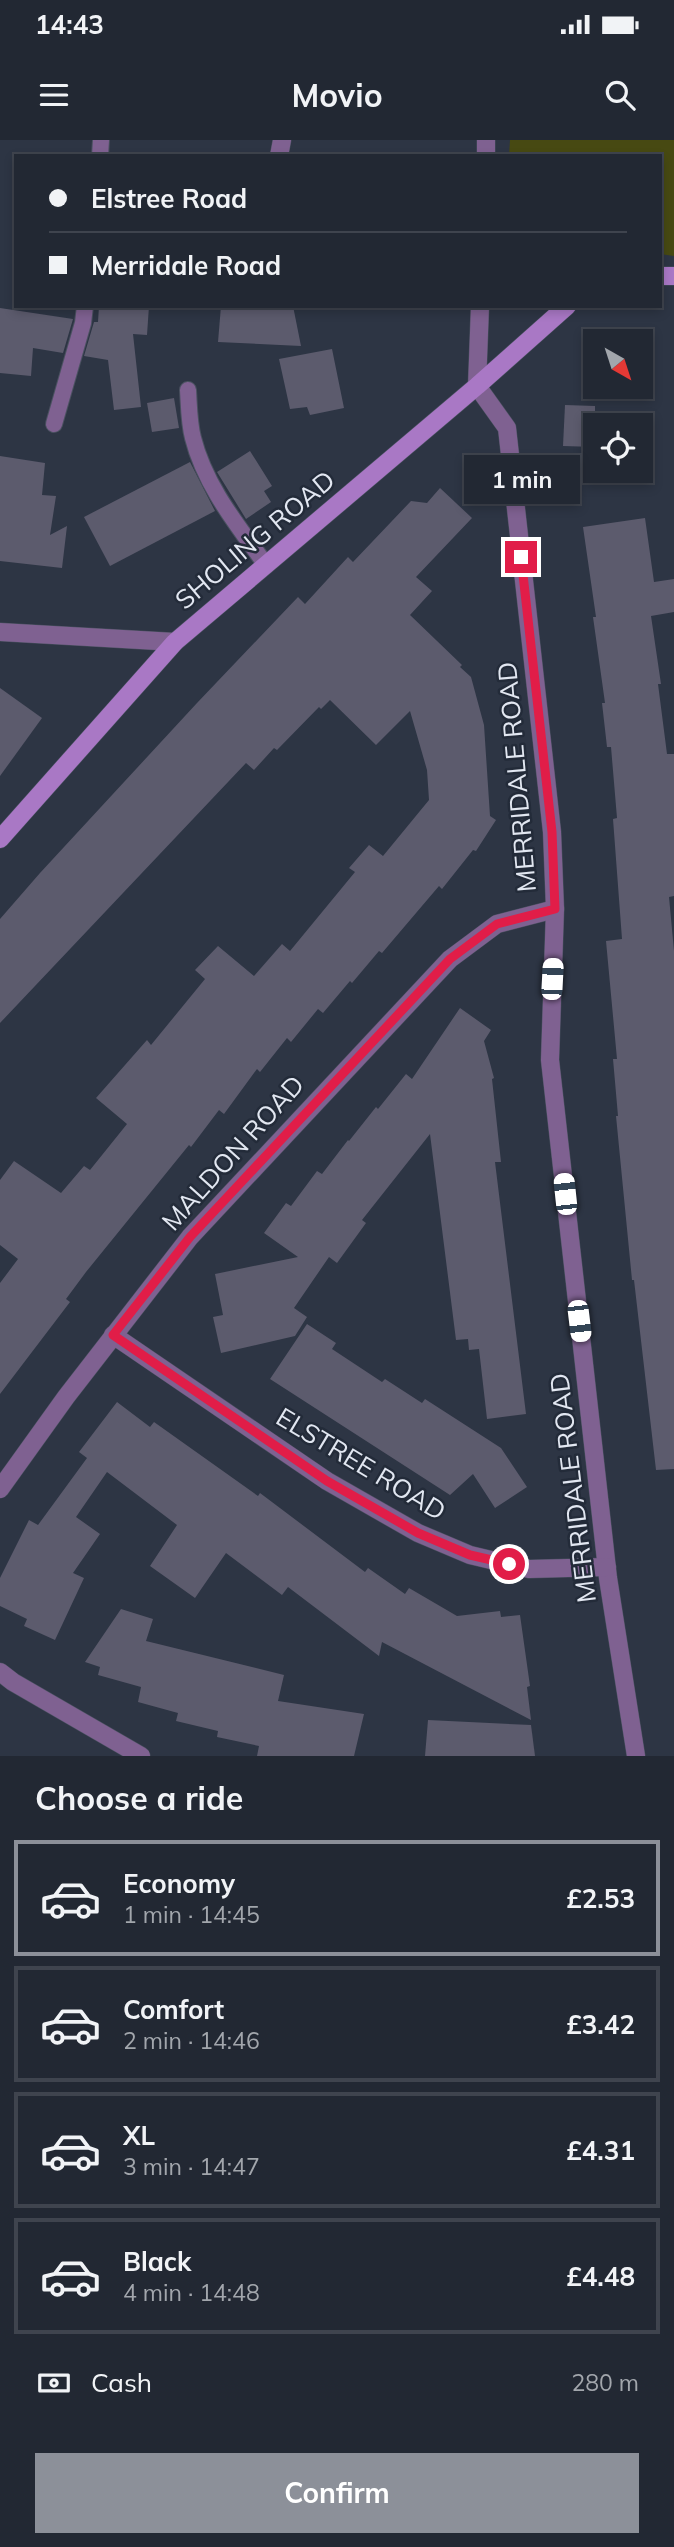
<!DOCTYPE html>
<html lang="en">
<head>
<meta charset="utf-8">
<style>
  :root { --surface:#222833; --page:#2e343f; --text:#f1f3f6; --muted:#a2a6ac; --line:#3f444e; --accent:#8c9099 }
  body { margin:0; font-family:Mulish,sans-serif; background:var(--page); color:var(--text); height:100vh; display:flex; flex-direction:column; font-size:26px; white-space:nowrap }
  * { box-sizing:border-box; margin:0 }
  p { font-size:23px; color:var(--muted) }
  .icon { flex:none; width:38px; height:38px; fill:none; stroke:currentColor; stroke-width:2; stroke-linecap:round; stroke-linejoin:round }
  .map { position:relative; height:1616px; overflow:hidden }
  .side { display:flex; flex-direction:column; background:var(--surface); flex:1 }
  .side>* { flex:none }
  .banner { position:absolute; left:14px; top:14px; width:648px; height:154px; border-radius:0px; box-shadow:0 4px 10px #0003,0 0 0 2px var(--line); display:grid; align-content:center; height:154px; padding:0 35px; background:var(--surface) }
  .needle { width:46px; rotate:141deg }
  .buttons { position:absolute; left:583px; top:189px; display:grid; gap:14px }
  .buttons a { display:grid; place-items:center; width:70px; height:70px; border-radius:0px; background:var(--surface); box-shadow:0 4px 10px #0003,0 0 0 2px var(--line); font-size:35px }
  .end { position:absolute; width:32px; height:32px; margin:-16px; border:9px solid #e11d48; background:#fff; box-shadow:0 0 0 4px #fff }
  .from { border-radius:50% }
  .bubble { position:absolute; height:49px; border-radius:0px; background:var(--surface); box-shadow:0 4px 10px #0003,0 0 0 2px var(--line); font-size:23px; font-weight:700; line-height:49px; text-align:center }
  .car { position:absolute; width:21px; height:42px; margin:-21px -10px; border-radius:9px; box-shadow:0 0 5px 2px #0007; background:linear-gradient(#fff 24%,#345 0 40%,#fff 0 76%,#345 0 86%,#fff 0) }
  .banner b { display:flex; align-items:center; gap:24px; height:66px; font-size:26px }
  .banner b+b { border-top:2px solid var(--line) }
  .banner i { width:18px; height:18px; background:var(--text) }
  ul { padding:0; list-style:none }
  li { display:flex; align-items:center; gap:21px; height:116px; margin:0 14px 10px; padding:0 21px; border:4px solid var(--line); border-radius:0px }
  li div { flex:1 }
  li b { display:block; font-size:26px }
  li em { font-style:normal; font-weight:700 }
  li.selected { border-color:var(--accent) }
  li>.icon { width:63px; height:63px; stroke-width:1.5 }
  h2 { padding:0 35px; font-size:32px; line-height:84px }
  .pay { display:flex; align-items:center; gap:18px; height:77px; padding:0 35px; font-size:26px }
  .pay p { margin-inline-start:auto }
  .primary-button { display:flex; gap:14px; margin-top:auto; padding:14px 35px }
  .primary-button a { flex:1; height:80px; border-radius:0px; background:var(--accent); color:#fff; font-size:28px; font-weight:700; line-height:80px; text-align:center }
  .status { display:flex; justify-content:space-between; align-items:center; height:49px; padding:0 35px; background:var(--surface); direction:ltr }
  .status svg { height:19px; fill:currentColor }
  header { display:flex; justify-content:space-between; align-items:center; height:91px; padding:0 35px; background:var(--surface); font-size:32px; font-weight:700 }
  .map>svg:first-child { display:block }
</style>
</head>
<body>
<div class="status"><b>14:43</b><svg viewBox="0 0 49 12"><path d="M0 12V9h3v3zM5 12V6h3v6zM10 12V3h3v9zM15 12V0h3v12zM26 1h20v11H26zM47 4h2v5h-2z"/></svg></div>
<header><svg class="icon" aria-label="menu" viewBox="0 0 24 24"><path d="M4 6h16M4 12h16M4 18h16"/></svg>Movio<svg class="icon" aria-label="search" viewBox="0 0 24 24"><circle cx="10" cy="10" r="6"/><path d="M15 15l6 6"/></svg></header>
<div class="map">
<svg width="674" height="1616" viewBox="0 0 674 1616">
  <rect width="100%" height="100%" fill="#2d3544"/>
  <path fill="#474912" d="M510,0h164v116l-14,-2v-98h-151z"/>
  <g fill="#5c5b6d">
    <path d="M99,166h50l-2,29 -14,-1 8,73 -27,3 -6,-50 -24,-4 10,-34h4z"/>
    <path d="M221,166h72l8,40 -83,-4z"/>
    <path d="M0,168l73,11 -10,34 -30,-5 -2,28 -31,-3z"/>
    <path d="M332,209l12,59 -34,7 -3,-8 -17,2 -11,-50z"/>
    <path d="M174,258l5,30 -27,4 -5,-29z"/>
    <path d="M565,265l30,1v41l-32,-1z"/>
    <path d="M250,311l22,35 -8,5 7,11 -25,17 -29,-47z"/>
    <path d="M0,316l45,7 -3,32 14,1 -6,39 17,-9 -5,42 -62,-7z"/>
    <path d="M190,322l25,49 -105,55 -26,-49z"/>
    <path d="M440,348l32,30 -56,59 16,14 -22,24 52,50 -2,2 11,10 13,48 6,91 6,4 -20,31 -3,-1 -31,39 -3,-3 -57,67 -3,-2 -27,32 -2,-2 -27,32 -5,-4 -27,33 -4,-4 -27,34 -3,-3 -33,45 -5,-4 -28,37 -2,-2 -103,127 -20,27 4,3 -70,92v-111l18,-24 -18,-14v-65l14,-19 47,32 23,-27 6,4 37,-46 -31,-26 51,-58 4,5 54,-66 -10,-9 23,-24 36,30 28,-32 8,7 65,-79 -6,-4 20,-23 14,11 46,-56 -2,-30 -17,-59 -34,34 -46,-45 -9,9 -2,-2 -42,43 -3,-2 -20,22 -8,-7 -246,260v-104l40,-46 157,-170 101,-106 7,7 43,-47 5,5 58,-61 16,2z"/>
    <path d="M645,378l9,64 20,-3v33l-23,4 10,68h-3l9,70h7v142l-5,1 5,54v518l-18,1 -22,-190h-2l-16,-164h2l-5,-57h4l-11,-118 16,-2 -9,-120 4,-1 -6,-71h-4l-5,-44h3l-12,-86h3l-13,-90z"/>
    <path d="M0,548l42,30 -42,58z"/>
    <path d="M460,868l31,22 -7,11 10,37 -2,1 9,83h-6l31,252 -39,5 -8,-70 -10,1 -1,-11 -12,1 -26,-206 -68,86 4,3 -29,40 -8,-6 -35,51 13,9 -12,19 -74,17 -8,-36 10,-2 -8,-41 83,-17 -34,-24 22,-30 5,3 26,-35 5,3 26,-34 1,1 27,-34 2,2 28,-35 6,5z"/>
    <path d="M307,1184l29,19 -4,6 50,33 3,-3 37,24 3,-4 76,49 26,39 -32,21 -22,-34 -23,21 -180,-116z"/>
    <path d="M117,1262l33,25 4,-5 104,74 2,-3 105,79 3,-4 37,26 4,-6 48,28 43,-5 1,6 19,-2 10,71 -3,1 4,33 -149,-78 -3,14 -91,-69 -6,8 -56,-42 -31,45 -45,-32 27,-41 -70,-53 -31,45 24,17 -27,39 11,5 -29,62 -31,-14 3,-7 -27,-13v-28l29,-58 9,5 49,-67 -8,-6z"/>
    <path d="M121,1469l32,10 -7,22 138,34 -6,26 86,13 -10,42h-97l2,-10 -42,-9 1,-6 -42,-10 2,-8 -40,-11 3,-15 -43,-12 2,-8 -15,-5z"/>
    <path d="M428,1580l103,5 4,31h-110z"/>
  </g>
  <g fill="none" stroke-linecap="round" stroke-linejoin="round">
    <defs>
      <g id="lane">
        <path d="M100,16l1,-16"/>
        <path d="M188,250c1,16 1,33 5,48 12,48 45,88 73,127"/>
        <path d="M54,284l29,-101 2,-17"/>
      </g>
      <g id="street">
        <path d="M279,16l3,-16"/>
        <path d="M486,16v-16"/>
        <path d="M480,166l-3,80 30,42 45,404 3,77 -5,151 58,518 28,178"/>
        <path d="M0,492l175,10"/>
        <path d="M113,1195l214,146 91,52 52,22 59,14 78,-2"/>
        <path d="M0,1349l66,-92 124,-160 260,-278 47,-35 58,-15"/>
        <path d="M0,1532l13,10 128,74"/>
      </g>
      <g id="secondary">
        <path d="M660,136h14"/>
        <path d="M0,699l175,-197 302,-256 90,-80"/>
      </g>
    </defs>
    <use href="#lane" stroke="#4a5160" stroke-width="18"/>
    <use href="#street" stroke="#4a5160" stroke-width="19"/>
    <use href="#secondary" stroke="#4a5160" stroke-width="19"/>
    <use href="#lane" stroke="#7f6191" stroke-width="16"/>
    <use href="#street" stroke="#7f6191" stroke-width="18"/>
    <use href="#secondary" stroke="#a978c5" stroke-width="18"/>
  </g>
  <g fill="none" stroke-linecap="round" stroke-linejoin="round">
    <path stroke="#e11d48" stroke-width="9" d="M509,1424l-39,-9 -52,-22 -91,-52 -214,-146 77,-98 260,-278 47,-35 58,-15 -3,-77 -31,-275"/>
  </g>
  <g text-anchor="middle" stroke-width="5" stroke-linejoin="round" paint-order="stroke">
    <g font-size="26" fill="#e2e7f1" stroke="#232b39">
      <text transform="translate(255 400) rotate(-40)" y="9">SHOLING ROAD</text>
      <text transform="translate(517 637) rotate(-95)" y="9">MERRIDALE ROAD</text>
      <text transform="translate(233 1013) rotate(-48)" y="9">MALDON ROAD</text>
      <text transform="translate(361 1324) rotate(31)" y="9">ELSTREE ROAD</text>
      <text transform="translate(573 1348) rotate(-97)" y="9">MERRIDALE ROAD</text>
    </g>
  </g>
</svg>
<div class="buttons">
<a><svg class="needle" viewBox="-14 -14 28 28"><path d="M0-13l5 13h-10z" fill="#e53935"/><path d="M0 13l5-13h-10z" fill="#a2a6ac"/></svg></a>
<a><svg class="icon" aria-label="locate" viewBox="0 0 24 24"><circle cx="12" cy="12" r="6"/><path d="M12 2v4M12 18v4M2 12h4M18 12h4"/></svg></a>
</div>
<i class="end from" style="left:509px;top:1424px"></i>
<i class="end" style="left:521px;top:417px"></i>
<div class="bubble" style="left:464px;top:315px;width:116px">1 min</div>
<i class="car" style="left:552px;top:839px;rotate:3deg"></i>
<i class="car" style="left:565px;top:1054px;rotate:354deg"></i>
<i class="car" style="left:579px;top:1181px;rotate:173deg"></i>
<div class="banner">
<b><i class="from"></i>Elstree Road</b>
<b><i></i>Merridale Road</b>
</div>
</div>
<section class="side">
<h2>Choose a ride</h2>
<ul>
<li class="selected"><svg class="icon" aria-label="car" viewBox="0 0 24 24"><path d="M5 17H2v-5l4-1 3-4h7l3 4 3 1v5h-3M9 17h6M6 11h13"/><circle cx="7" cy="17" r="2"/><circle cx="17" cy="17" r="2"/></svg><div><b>Economy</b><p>1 min · 14:45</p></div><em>£2.53</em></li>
<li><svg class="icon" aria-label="car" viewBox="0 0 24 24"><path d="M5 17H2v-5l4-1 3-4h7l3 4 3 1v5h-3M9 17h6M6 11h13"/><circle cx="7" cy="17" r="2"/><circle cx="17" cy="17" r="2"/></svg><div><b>Comfort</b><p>2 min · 14:46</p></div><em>£3.42</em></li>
<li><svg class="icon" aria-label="car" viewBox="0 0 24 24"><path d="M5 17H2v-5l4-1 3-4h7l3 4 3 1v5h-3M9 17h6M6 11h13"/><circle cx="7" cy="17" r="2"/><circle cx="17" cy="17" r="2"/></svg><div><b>XL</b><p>3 min · 14:47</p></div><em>£4.31</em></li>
<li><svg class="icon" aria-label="car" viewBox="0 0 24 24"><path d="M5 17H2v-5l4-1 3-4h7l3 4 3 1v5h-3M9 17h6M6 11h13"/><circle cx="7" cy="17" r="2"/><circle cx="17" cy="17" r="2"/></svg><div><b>Black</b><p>4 min · 14:48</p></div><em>£4.48</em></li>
</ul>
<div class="pay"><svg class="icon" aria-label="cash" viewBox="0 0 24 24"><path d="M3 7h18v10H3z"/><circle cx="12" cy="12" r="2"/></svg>Cash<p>280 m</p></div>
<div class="primary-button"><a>Confirm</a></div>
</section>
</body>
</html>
